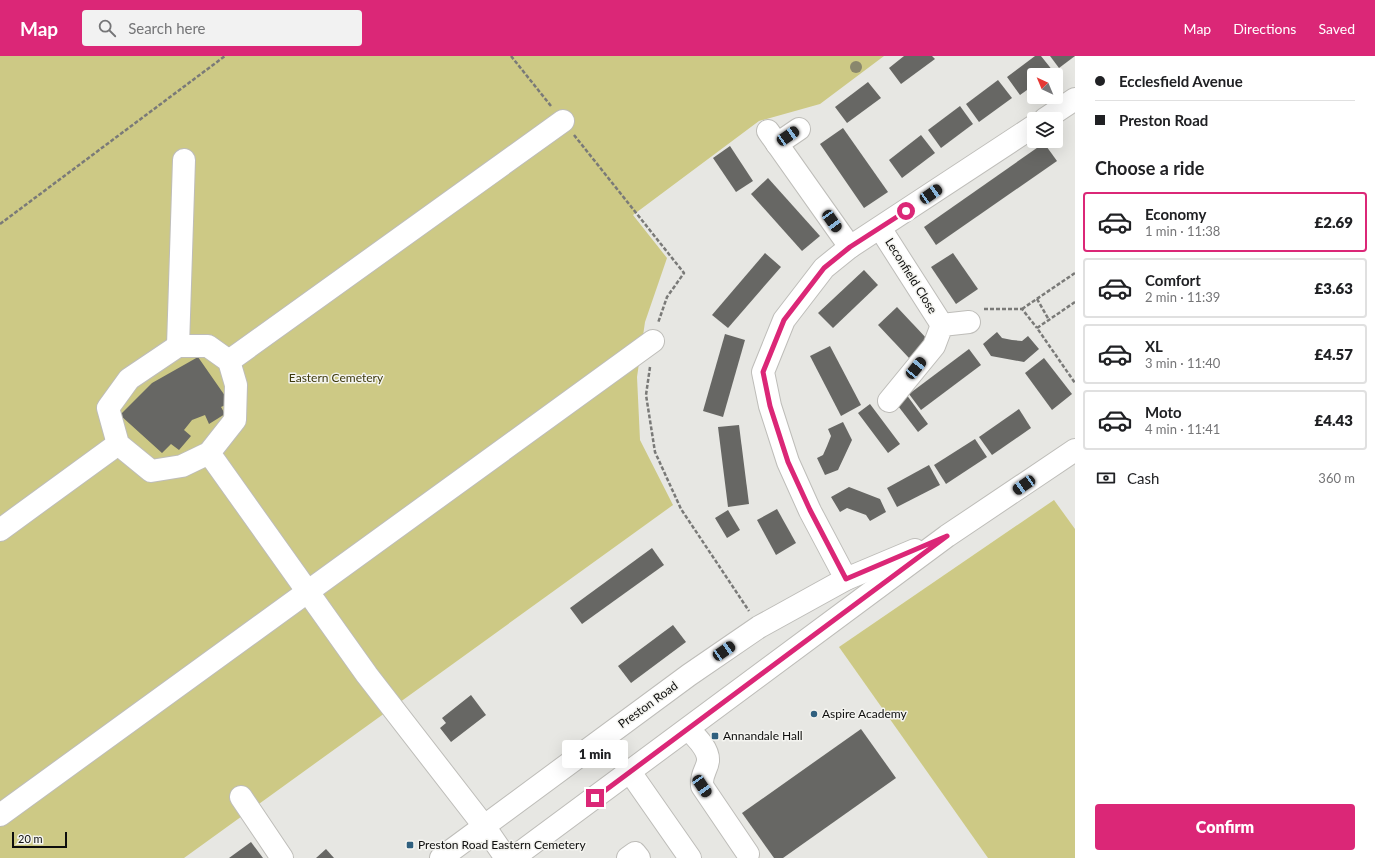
<!DOCTYPE html>
<html lang="en">
<head>
<meta charset="utf-8">
<style>
  :root { --surface:#fff; --page:#f2f2f2; --text:#202124; --muted:#757577; --line:#e0e0e0; --accent:#db2777 }
  body { margin:0; font-family:Lato,sans-serif; background:var(--page); color:var(--text); height:100vh; display:flex; flex-direction:column; font-size:15px; white-space:nowrap }
  * { box-sizing:border-box; margin:0 }
  p { font-size:13px; color:var(--muted) }
  .icon { flex:none; width:22px; height:22px; fill:none; stroke:currentColor; stroke-width:2; stroke-linecap:round; stroke-linejoin:round }
  .map { position:relative; flex:1; overflow:hidden }
  .side { display:flex; flex-direction:column; background:var(--surface); width:300px }
  .side>* { flex:none }
  .hud { display:grid; align-content:center; height:88px; padding:0 20px; background:var(--surface) }
  .needle { width:26px; rotate:316deg }
  .tools { position:absolute; left:1027px; top:12px; display:grid; gap:8px }
  .tools a { display:grid; place-items:center; width:36px; height:36px; border-radius:4px; background:var(--surface); box-shadow:0 4px 16px #0002; font-size:20px }
  .scale { position:absolute; left:12px; bottom:10px; width:55px; box-sizing:border-box; padding-left:4px; border:2px solid #0e0e0d; border-top:0; font-size:11px; line-height:14px; white-space:nowrap; color:#0e0e0d; -webkit-text-stroke:3px #f4f4f0; paint-order:stroke }
  .end { position:absolute; width:18px; height:18px; margin:-9px; border:5px solid #db2777; background:#fff; box-shadow:0 0 0 2px #fff }
  .from { border-radius:50% }
  .bubble { position:absolute; height:28px; border-radius:4px; background:var(--surface); box-shadow:0 4px 16px #0002; font-size:13px; font-weight:800; line-height:28px; text-align:center }
  .car { position:absolute; width:12px; height:24px; margin:-12px -6px; border-radius:5px; box-shadow:0 0 3px 1px #0007; background:linear-gradient(#222 24%,#8ab4d8 0 40%,#222 0 76%,#8ab4d8 0 86%,#222 0) }
  .hud b { display:flex; align-items:center; gap:14px; height:38px; font-size:15px }
  .hud b+b { border-top:1px solid var(--line) }
  .hud i { width:10px; height:10px; background:var(--text) }
  ul { padding:0; list-style:none }
  li { display:flex; align-items:center; gap:12px; height:60px; margin:0 8px 6px; padding:0 12px; border:2px solid var(--line); border-radius:4px }
  li div { flex:1 }
  li b { display:block; font-size:15px }
  li em { font-style:normal; font-weight:800 }
  li.selected { border-color:var(--accent) }
  li>.icon { width:36px; height:36px; stroke-width:1.5 }
  h2 { padding:0 20px; font-size:18px; line-height:48px }
  .pay { display:flex; align-items:center; gap:10px; height:44px; padding:0 20px; font-size:15px }
  .pay p { margin-inline-start:auto }
  .action { display:flex; gap:8px; margin-top:auto; padding:8px 20px }
  .action a { flex:1; height:46px; border-radius:4px; background:var(--accent); color:#fff; font-size:16px; font-weight:800; line-height:46px; text-align:center }
  header { display:flex; align-items:center; gap:24px; box-sizing:border-box; height:56px; padding:0 20px; background:var(--accent); color:#fff }
  header strong { font-size:19px }
  nav { display:flex; gap:22px; margin-inline-start:auto; font-size:14px }
  .search { width:280px; height:36px; background:var(--page); display:flex; align-items:center; gap:10px; box-sizing:border-box; padding:0 14px; border-radius:4px; color:var(--muted); font-size:15px }
  main { display:flex; flex:1; min-height:0 }
  .map>svg:first-child { display:block }
</style>
</head>
<body>
<header>
<strong>Map</strong>
<div class="search"><svg class="icon" aria-label="search" viewBox="0 0 24 24"><circle cx="10" cy="10" r="6"/><path d="M15 15l6 6"/></svg>Search here</div>
<nav><a>Map</a><a>Directions</a><a>Saved</a></nav>
</header>
<main>
<div class="map">
<svg width="1075" height="802" viewBox="0 0 1075 802">
  <rect width="100%" height="100%" fill="#e7e7e3"/>
  <g fill="#cdc985">
    <path d="M0,0h884l-64,48 -61,17 -126,94 34,43 -22,64 -8,55 3,63 33,65 -489,353h-184z"/>
    <path d="M1054,444l21,29v329h-87l-149,-211z"/>
  </g>
  <g fill="#676764">
    <path d="M904,0h28l3,3 -34,25 -12,-16z"/>
    <path d="M1035,0h6l12,15 -6,4h-13v10l-14,10 -13,-18z"/>
    <path d="M1050,0h25l-16,12z"/>
    <path d="M998,24l14,18 -33,24 -13,-18z"/>
    <path d="M868,26l13,16 -34,25 -12,-16z"/>
    <path d="M960,50l13,18 -32,24 -13,-18z"/>
    <path d="M843,72l45,64 -24,16 -44,-64z"/>
    <path d="M921,79l14,18 -33,25 -13,-18z"/>
    <path d="M1044,87l13,18 -121,84 -12,-18z"/>
    <path d="M730,90l23,35 -17,11 -23,-34z"/>
    <path d="M768,122l52,58 -18,15 -51,-57z"/>
    <path d="M765,197l16,14 -53,61 -16,-13z"/>
    <path d="M953,197l25,36 -22,15 -25,-37z"/>
    <path d="M864,214l14,15 -45,43 -15,-15z"/>
    <path d="M897,251l31,33 -19,18 -31,-33z"/>
    <path d="M997,276l5,6 10,2 10,1 6,-5 11,13 -15,13 -33,-6 -8,-12z"/>
    <path d="M725,278l20,6 -22,77 -20,-6z"/>
    <path d="M830,290l31,59 -20,11 -31,-60z"/>
    <path d="M969,293l12,16 -60,45 -12,-16z"/>
    <path d="M198,301l32,46 -9,4 4,7 -16,10 -4,-9 -13,5 -8,10 7,6 -12,14 -8,-6 -9,9 -42,-38 32,-32z"/>
    <path d="M1044,302l28,36 -20,16 -27,-37z"/>
    <path d="M906,338l22,30 -10,8 -23,-30z"/>
    <path d="M870,348l30,40 -12,9 -30,-40z"/>
    <path d="M1019,353l12,19 -39,27 -13,-18z"/>
    <path d="M843,366l9,18 -14,30 -13,5 -8,-17 6,-3 4,-9 4,-10 -3,-7z"/>
    <path d="M739,369l10,79 -21,3 -10,-80z"/>
    <path d="M975,383l12,18 -41,27 -12,-19z"/>
    <path d="M929,409l11,20 -43,22 -10,-19z"/>
    <path d="M849,431l31,12 6,13 -16,9 -4,-6 -19,-7 -7,4 -9,-15z"/>
    <path d="M777,453l19,34 -20,12 -19,-35z"/>
    <path d="M728,454l12,20 -13,8 -12,-20z"/>
    <path d="M652,492l12,17 -82,59 -12,-16z"/>
    <path d="M673,569l13,17 -55,41 -13,-17z"/>
    <path d="M471,639l15,20 -35,27 -11,-14 6,-5 -4,-5z"/>
    <path d="M861,673l35,49 -113,80h-9l-32,-45z"/>
    <path d="M251,786l12,16h-34z"/>
    <path d="M326,793l8,9h-18z"/>
  </g>
  <g fill="none" stroke-linecap="round" stroke-linejoin="round">
    <defs>
      <g id="minor">
        <path d="M1045,63l30,-20"/>
        <path d="M768,75l82,116"/>
        <path d="M777,88l22,-15"/>
        <path d="M880,172l62,97"/>
        <path d="M178,290l6,-186"/>
        <path d="M229,305l334,-240"/>
        <path d="M889,345l45,-55 8,-21 27,-3"/>
        <path d="M209,397l26,-33 1,-35 -7,-24 -21,-15h-30l-49,33 -21,29 10,36 33,27 31,-5 27,-13 158,222 117,151 22,32"/>
        <path d="M0,474l118,-86"/>
        <path d="M846,523l-36,-68 -22,-49 -18,-56 -7,-34 21,-52 40,-52 26,-21 184,-121"/>
        <path d="M688,673c8,8 21,20 20,32 -1,9 -7,12 -6,25l46,68"/>
        <path d="M630,716l60,86"/>
        <path d="M241,741l41,61"/>
        <path d="M0,759l653,-474"/>
        <path d="M441,802l248,-183 70,-48 87,-48 69,-29"/>
        <path d="M513,802l434,-322 128,-86"/>
        <path d="M628,802l7,-5 4,5"/>
      </g>
    </defs>
    <use href="#minor" stroke="#bebdb9" stroke-width="24"/>
    <g stroke="#7a7a78" stroke-width="2.5" stroke-dasharray="4 2" stroke-linecap="butt">
      <path d="M511,0l40,50"/>
      <path d="M574,79l110,138 -17,24 -9,26"/>
      <path d="M0,168l225,-168"/>
      <path d="M1037,243l12,21"/>
      <path d="M1075,246l-38,26 38,55"/>
      <path d="M984,253h38l15,19"/>
      <path d="M1022,253l53,-36"/>
      <path d="M650,311l-4,28 9,57 26,57 68,102"/>
    </g>
    <use href="#minor" stroke="#fff" stroke-width="22"/>
  </g>
  <circle fill="#89876d" cx="856" cy="11" r="6"/>
  <g fill="none" stroke-linecap="round" stroke-linejoin="round">
    <path stroke="#db2777" stroke-width="5" d="M595,742l352,-262 -101,43 -36,-69 -22,-48 -18,-56 -7,-34 21,-52 40,-52 26,-21 56,-36"/>
  </g>
  <g fill="#30607f" stroke="#f4f4f0" stroke-width="1.5">
    <circle cx="814" cy="658" r="4"/>
    <rect x="711" y="676" width="8" height="8" rx="2"/>
    <rect x="406" y="785" width="8" height="8" rx="2"/>
  </g>
  <g text-anchor="middle" stroke-width="3" stroke-linejoin="round" paint-order="stroke">
    <g font-size="12" fill="#0e0e0d" stroke="#f4f4f0">
      <text transform="translate(911 220) rotate(58)" y="4">Leconfield Close</text>
      <text transform="translate(648 649) rotate(-36)" y="4">Preston Road</text>
    </g>
    <g font-size="12" fill="#3c390c" stroke="#f4f4f0">
      <text x="336" y="326">Eastern Cemetery</text>
    </g>
    <g font-size="12" fill="#0e0e0d" stroke="#f4f4f0" text-anchor="start">
      <text x="822" y="662">Aspire Academy</text>
      <text x="723" y="684">Annandale Hall</text>
      <text x="418" y="793">Preston Road Eastern Cemetery</text>
    </g>
  </g>
</svg>
<div class="tools">
<a><svg class="needle" viewBox="-14 -14 28 28"><path d="M0-13l5 13h-10z" fill="#e53935"/><path d="M0 13l5-13h-10z" fill="#757577"/></svg></a>
<a><svg class="icon" aria-label="layers" viewBox="0 0 24 24"><path d="M12 4l9 5-9 5-9-5zM3 14l9 5 9-5"/></svg></a>
</div>
<div class="scale">20 m</div>
<i class="end from" style="left:906px;top:155px"></i>
<i class="end" style="left:595px;top:742px"></i>
<div class="bubble" style="left:562px;top:684px;width:66px">1 min</div>
<i class="car" style="left:788px;top:80px;rotate:56deg"></i>
<i class="car" style="left:931px;top:138px;rotate:56deg"></i>
<i class="car" style="left:832px;top:165px;rotate:145deg"></i>
<i class="car" style="left:916px;top:312px;rotate:39deg"></i>
<i class="car" style="left:1024px;top:429px;rotate:236deg"></i>
<i class="car" style="left:724px;top:595px;rotate:56deg"></i>
<i class="car" style="left:702px;top:730px;rotate:146deg"></i>
</div>
<section class="side">
<div class="hud">
<b><i class="from"></i>Ecclesfield Avenue</b>
<b><i></i>Preston Road</b>
</div>
<h2>Choose a ride</h2>
<ul>
<li class="selected"><svg class="icon" aria-label="car" viewBox="0 0 24 24"><path d="M5 17H2v-5l4-1 3-4h7l3 4 3 1v5h-3M9 17h6M6 11h13"/><circle cx="7" cy="17" r="2"/><circle cx="17" cy="17" r="2"/></svg><div><b>Economy</b><p>1 min · 11:38</p></div><em>£2.69</em></li>
<li><svg class="icon" aria-label="car" viewBox="0 0 24 24"><path d="M5 17H2v-5l4-1 3-4h7l3 4 3 1v5h-3M9 17h6M6 11h13"/><circle cx="7" cy="17" r="2"/><circle cx="17" cy="17" r="2"/></svg><div><b>Comfort</b><p>2 min · 11:39</p></div><em>£3.63</em></li>
<li><svg class="icon" aria-label="car" viewBox="0 0 24 24"><path d="M5 17H2v-5l4-1 3-4h7l3 4 3 1v5h-3M9 17h6M6 11h13"/><circle cx="7" cy="17" r="2"/><circle cx="17" cy="17" r="2"/></svg><div><b>XL</b><p>3 min · 11:40</p></div><em>£4.57</em></li>
<li><svg class="icon" aria-label="car" viewBox="0 0 24 24"><path d="M5 17H2v-5l4-1 3-4h7l3 4 3 1v5h-3M9 17h6M6 11h13"/><circle cx="7" cy="17" r="2"/><circle cx="17" cy="17" r="2"/></svg><div><b>Moto</b><p>4 min · 11:41</p></div><em>£4.43</em></li>
</ul>
<div class="pay"><svg class="icon" aria-label="cash" viewBox="0 0 24 24"><path d="M3 7h18v10H3z"/><circle cx="12" cy="12" r="2"/></svg>Cash<p>360 m</p></div>
<div class="action"><a>Confirm</a></div>
</section>
</main>
</body>
</html>
